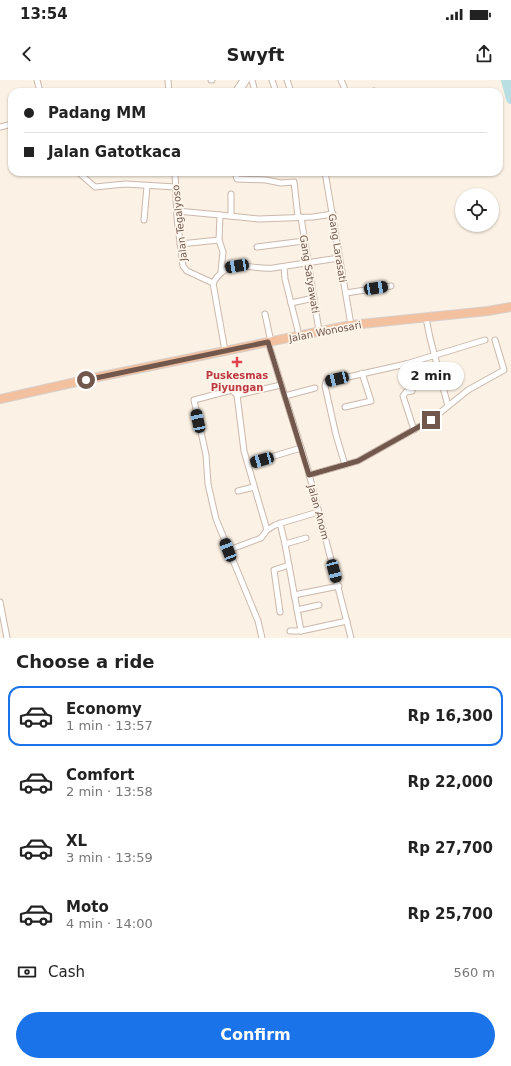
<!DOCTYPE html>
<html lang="en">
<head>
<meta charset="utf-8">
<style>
  :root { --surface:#fff; --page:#f6f6f6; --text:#222; --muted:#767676; --line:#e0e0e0; --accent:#1a73e8 }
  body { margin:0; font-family:"DejaVu Sans",sans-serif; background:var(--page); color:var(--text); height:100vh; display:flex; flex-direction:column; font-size:15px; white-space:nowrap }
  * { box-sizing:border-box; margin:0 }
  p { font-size:13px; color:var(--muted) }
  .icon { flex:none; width:22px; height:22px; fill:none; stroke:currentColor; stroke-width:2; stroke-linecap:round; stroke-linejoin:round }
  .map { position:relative; height:558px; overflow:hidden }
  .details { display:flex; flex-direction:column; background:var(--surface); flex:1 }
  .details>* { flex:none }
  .guide { position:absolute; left:8px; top:8px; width:495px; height:88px; border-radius:12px; box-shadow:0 1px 3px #0004; display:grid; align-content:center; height:88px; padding:0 16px; background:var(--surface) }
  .controls { position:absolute; left:455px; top:108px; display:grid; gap:8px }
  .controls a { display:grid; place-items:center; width:44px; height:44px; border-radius:50%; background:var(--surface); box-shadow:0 1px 3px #0004; font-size:20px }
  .end { position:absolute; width:18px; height:18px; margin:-9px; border:5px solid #71574c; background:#fff; box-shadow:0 0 0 2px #fff }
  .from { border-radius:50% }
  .bubble { position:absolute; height:28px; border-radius:14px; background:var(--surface); box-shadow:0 1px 3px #0004; font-size:13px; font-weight:800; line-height:28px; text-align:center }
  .car { position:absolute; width:12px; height:24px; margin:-12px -6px; border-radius:5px; box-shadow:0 0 3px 1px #0007; background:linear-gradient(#222 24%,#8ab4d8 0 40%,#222 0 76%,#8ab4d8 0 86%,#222 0) }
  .guide b { display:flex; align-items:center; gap:14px; height:38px; font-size:15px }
  .guide b+b { border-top:1px solid var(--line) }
  .guide i { width:10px; height:10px; background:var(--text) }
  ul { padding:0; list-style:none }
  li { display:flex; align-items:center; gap:12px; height:60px; margin:0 8px 6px; padding:0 8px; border:2px solid transparent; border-radius:12px }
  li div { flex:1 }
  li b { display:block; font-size:15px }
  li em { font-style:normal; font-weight:800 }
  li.selected { border-color:var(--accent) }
  li>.icon { width:36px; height:36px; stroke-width:1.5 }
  h2 { padding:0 16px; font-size:18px; line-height:48px }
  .pay { display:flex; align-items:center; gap:10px; height:44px; padding:0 16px; font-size:15px }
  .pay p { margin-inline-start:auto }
  .primary-button { display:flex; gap:8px; margin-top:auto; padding:8px 16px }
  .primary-button a { flex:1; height:46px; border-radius:24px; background:var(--accent); color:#fff; font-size:16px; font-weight:800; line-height:46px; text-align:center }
  .status { display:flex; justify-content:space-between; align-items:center; height:28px; padding:0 20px; background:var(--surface); direction:ltr }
  .status svg { height:11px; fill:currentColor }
  header { display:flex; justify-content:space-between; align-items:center; height:52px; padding:0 16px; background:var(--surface); font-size:18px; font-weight:800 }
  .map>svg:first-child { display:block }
</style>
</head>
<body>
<div class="status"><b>13:54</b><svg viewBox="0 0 49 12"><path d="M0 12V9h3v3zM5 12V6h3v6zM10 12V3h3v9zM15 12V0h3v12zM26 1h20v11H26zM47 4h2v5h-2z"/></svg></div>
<header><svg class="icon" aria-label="back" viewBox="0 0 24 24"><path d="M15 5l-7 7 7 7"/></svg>Swyft<svg class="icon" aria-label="share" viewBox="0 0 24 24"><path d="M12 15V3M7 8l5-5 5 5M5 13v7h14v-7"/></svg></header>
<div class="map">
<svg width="511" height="558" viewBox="0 0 511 558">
  <rect width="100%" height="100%" fill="#fbf1e4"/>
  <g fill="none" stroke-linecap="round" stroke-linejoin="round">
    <path stroke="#badfe3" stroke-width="10" d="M506,0l5,19"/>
    <defs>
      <g id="minor">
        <path d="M37,0l3,12"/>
        <path d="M168,0l1,12"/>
        <path d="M211,0h1"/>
        <path d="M252,0l3,12"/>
        <path d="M272,0l4,12"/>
        <path d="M287,0l4,12"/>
        <path d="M341,0l5,12"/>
        <path d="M374,11v1"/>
        <path d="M235,12l8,-12"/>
        <path d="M239,12l8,-12"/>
        <path d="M0,47l12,-3"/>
        <path d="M78,92l17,15 30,-3 51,3"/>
        <path d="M175,92l2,46 6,48 4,5 26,12 12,68"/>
        <path d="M235,92l2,7 29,1 15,3 13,-1 4,35"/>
        <path d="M325,92l26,153"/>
        <path d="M231,114v22"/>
        <path d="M177,131l43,4 -1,25 4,12 -2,19"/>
        <path d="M220,135l39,4 54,-2 20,-3"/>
        <path d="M301,137l18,114"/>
        <path d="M144,140l3,-34"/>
        <path d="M180,164l39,-4"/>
        <path d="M257,167l47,-6"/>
        <path d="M284,187l1,12 14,56"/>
        <path d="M213,203c16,-27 36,-13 60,-15l66,-10"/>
        <path d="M346,213l45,-7"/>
        <path d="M291,223l23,-5"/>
        <path d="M265,234l6,28"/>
        <path d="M426,238l4,20 18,68"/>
        <path d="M268,262l40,128 43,168"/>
        <path d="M406,284l6,27 -6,1 -3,4 11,34"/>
        <path d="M237,315l7,56 23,79"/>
        <path d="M285,316l30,-8"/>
        <path d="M345,327l26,-6 -9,-28"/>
        <path d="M248,384l53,-16"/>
        <path d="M345,385l-9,-30 -11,-49 1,-4 80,-18 79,-24"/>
        <path d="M309,395l49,-14 73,-41 37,-30 36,-20 -9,-30"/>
        <path d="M238,411l16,-4"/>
        <path d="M280,443l5,21 16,87 46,-10"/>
        <path d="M285,464l21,-6"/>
        <path d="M229,470l32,-12 6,-8 8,-5 43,-13"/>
        <path d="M294,515l45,-9"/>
        <path d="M0,522l7,36"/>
        <path d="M297,530l22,-5"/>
        <path d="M280,532l-6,-42 15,-5"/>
        <path d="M290,551h11"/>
        <path d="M262,558l-4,-17 -42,-102 -8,-35 -2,-29 -12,-55 38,-10 5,5 44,-10"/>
      </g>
      <path id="trunk" d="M0,319l98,-22 253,-52 137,-14 23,-4"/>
    </defs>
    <use href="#minor" stroke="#cbb8ab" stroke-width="7"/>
    <use href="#trunk" stroke="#d7d0cd" stroke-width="10"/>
    <use href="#minor" stroke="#fff" stroke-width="5"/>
    <use href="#trunk" stroke="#f3c0a0" stroke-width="8"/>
  </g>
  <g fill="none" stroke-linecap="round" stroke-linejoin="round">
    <path stroke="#71574c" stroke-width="5" d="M86,300l182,-38 41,133 49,-14 73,-41"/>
  </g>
  <path fill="#e0444e" stroke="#fef5ea" stroke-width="1.5" d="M235 276h4v4h4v4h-4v4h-4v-4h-4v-4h4z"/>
  <g text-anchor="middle" stroke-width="3.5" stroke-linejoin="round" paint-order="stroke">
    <g font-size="10" fill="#71574c" stroke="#fef5ea">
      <text transform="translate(179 143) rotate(-96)" y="4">Jalan Tegalyoso</text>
      <text transform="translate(338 168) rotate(81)" y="4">Gang Larasati</text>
      <text transform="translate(310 194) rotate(81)" y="4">Gang Satyawati</text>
      <text transform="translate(325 251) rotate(-11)" y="4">Jalan Wonosari</text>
      <text transform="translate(319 432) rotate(75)" y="4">Jalan Anom</text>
    </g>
    <g font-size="10" font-weight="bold" fill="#be3a42" stroke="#fef5ea">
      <text x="237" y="299">Puskesmas<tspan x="237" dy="12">Piyungan</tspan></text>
    </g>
  </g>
</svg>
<div class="controls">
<a><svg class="icon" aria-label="locate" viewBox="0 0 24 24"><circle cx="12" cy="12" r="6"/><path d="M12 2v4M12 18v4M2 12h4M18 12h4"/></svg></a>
</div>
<i class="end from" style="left:86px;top:300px"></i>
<i class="end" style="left:431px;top:340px"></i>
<div class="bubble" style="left:398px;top:282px;width:66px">2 min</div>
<i class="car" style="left:237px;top:186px;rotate:260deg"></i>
<i class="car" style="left:376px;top:208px;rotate:81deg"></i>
<i class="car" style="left:337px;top:299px;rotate:256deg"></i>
<i class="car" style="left:198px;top:341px;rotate:348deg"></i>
<i class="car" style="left:262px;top:380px;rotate:254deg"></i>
<i class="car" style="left:228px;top:470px;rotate:339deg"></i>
<i class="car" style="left:334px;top:491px;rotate:165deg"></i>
<div class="guide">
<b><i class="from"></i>Padang MM</b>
<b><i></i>Jalan Gatotkaca</b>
</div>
</div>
<section class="details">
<h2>Choose a ride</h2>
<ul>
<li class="selected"><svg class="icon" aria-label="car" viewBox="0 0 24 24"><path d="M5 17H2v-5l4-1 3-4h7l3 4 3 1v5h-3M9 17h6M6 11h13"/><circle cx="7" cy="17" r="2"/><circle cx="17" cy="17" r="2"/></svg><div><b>Economy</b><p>1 min · 13:57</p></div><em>Rp 16,300</em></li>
<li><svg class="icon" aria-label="car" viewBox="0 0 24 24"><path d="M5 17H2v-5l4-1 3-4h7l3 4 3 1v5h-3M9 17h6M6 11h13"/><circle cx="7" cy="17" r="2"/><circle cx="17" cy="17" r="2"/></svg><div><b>Comfort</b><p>2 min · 13:58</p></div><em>Rp 22,000</em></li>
<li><svg class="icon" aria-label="car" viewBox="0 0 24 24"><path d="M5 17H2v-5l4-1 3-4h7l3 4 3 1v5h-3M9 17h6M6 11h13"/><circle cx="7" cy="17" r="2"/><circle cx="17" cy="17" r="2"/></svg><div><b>XL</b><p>3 min · 13:59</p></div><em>Rp 27,700</em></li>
<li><svg class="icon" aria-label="car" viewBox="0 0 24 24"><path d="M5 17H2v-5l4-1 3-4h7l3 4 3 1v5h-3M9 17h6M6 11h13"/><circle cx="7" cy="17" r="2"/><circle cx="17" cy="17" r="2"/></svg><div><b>Moto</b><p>4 min · 14:00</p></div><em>Rp 25,700</em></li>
</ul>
<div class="pay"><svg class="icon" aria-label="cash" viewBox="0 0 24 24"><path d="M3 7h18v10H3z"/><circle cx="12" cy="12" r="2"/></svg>Cash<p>560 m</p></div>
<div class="primary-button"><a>Confirm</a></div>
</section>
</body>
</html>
